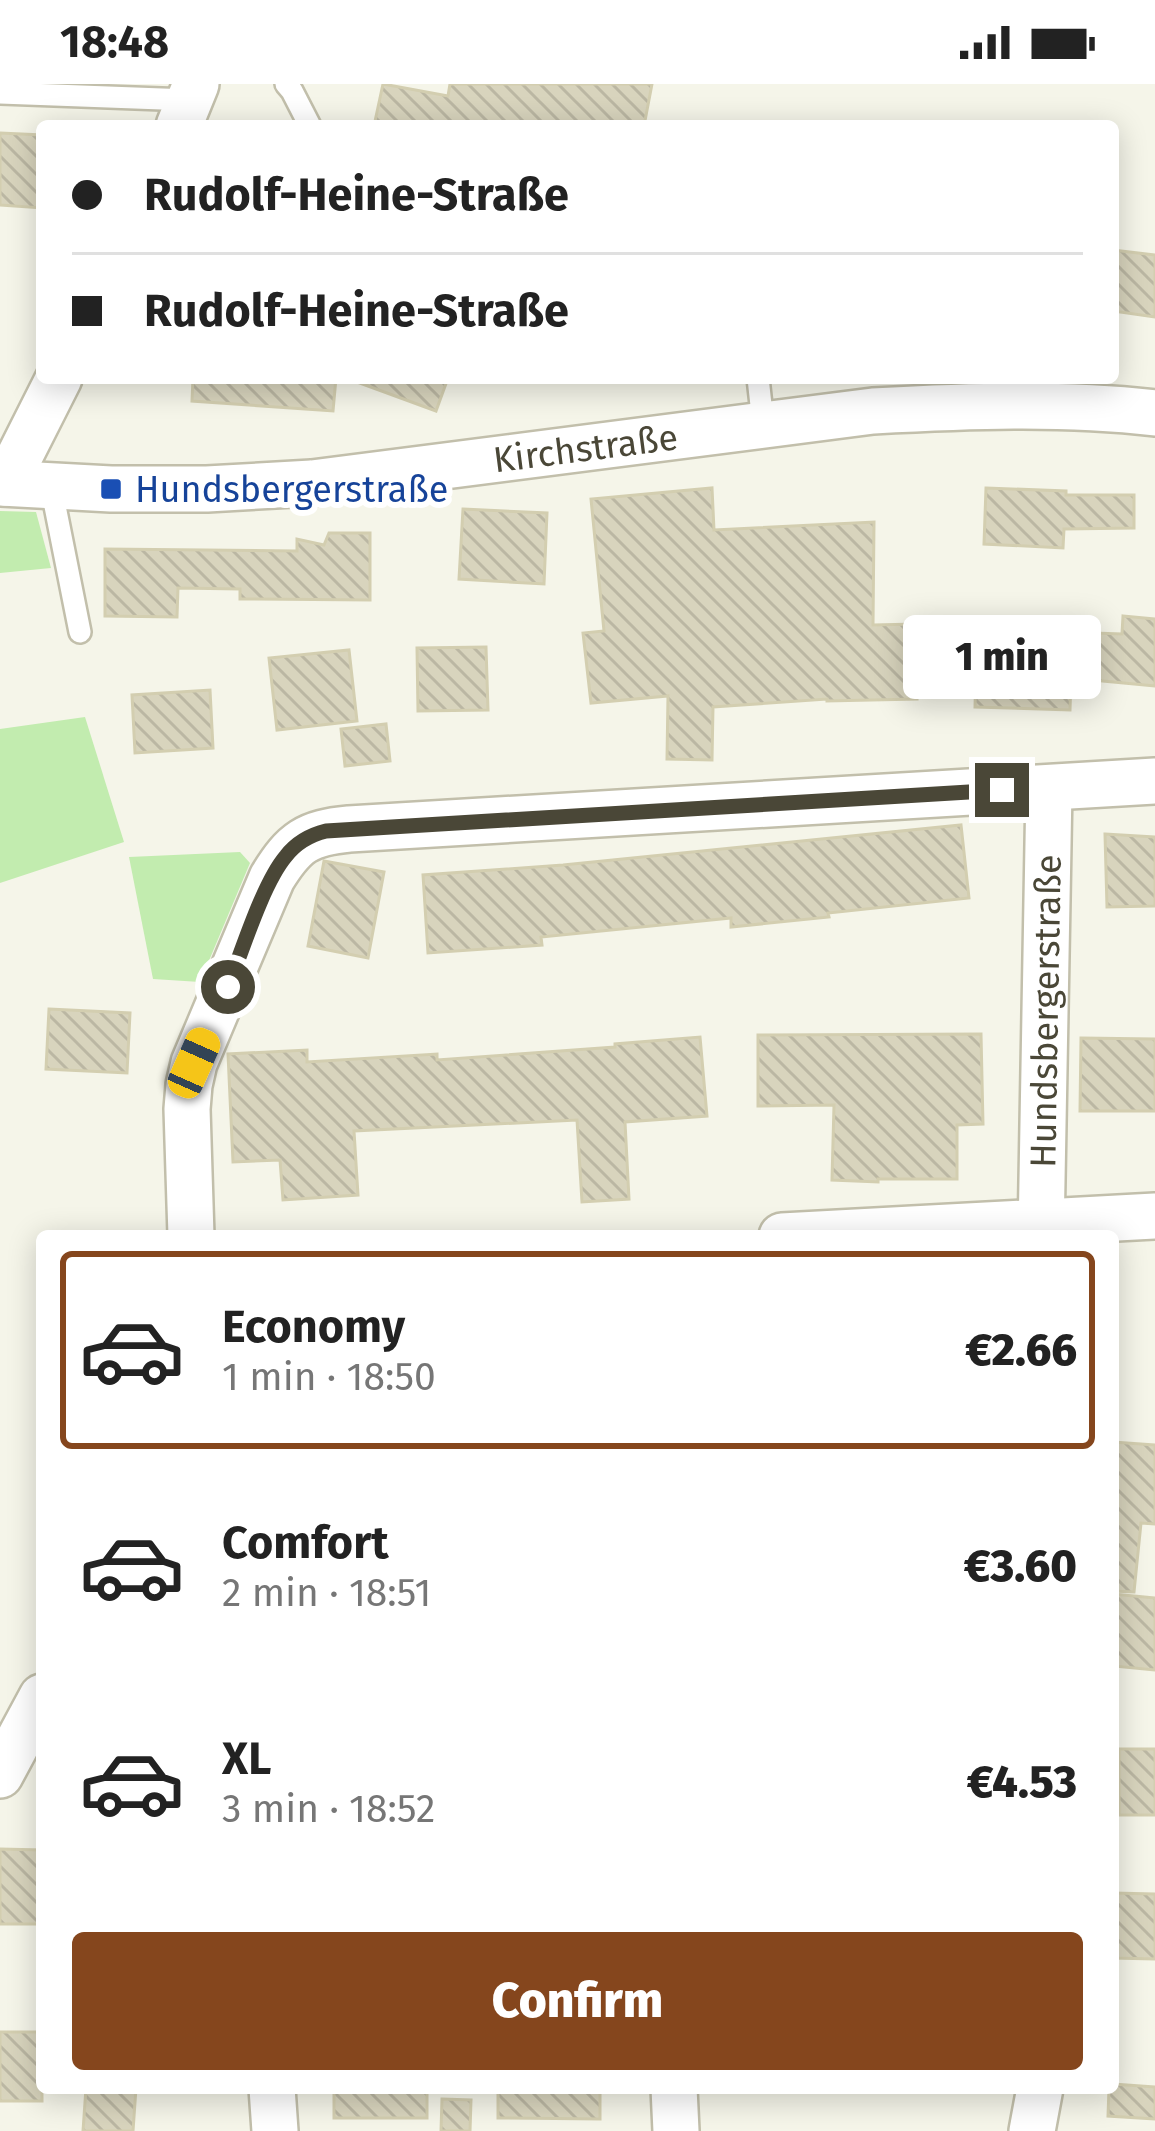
<!DOCTYPE html>
<html lang="en">
<head>
<meta charset="utf-8">
<style>
  :root { --surface:#fff; --page:#f2f2f2; --text:#222; --muted:#767676; --line:#e0e0e0; --accent:#85461d }
  body { margin:0; font-family:"Fira Sans",sans-serif; background:var(--page); color:var(--text); height:100vh; display:flex; flex-direction:column; font-size:45px; white-space:nowrap }
  * { box-sizing:border-box; margin:0 }
  p { font-size:39px; color:var(--muted) }
  .icon { flex:none; width:66px; height:66px; fill:none; stroke:currentColor; stroke-width:2; stroke-linecap:round; stroke-linejoin:round }
  .map { position:relative; flex:1; overflow:hidden }
  .drawer { position:absolute; left:36px; top:1146px; width:1083px; height:864px; display:flex; flex-direction:column; background:var(--surface); border-radius:12px; box-shadow:0 6px 30px #0003 }
  .drawer>* { flex:none }
  .hud { position:absolute; left:36px; top:36px; width:1083px; height:264px; border-radius:12px; box-shadow:0 6px 30px #0003; display:grid; align-content:center; height:264px; padding:0 36px; background:var(--surface) }
  .end { position:absolute; width:54px; height:54px; margin:-27px; border:15px solid #4a4737; background:#fff; box-shadow:0 0 0 6px #fff }
  .from { border-radius:50% }
  .bubble { position:absolute; height:84px; border-radius:12px; background:var(--surface); box-shadow:0 6px 30px #0003; font-size:39px; font-weight:800; line-height:84px; text-align:center }
  .car { position:absolute; width:36px; height:72px; margin:-36px -18px; border-radius:15px; box-shadow:0 0 9px 3px #0007; background:linear-gradient(#f5c518 24%,#345 0 40%,#f5c518 0 76%,#345 0 86%,#f5c518 0) }
  .hud b { display:flex; align-items:center; gap:42px; height:114px; font-size:45px }
  .hud b+b { border-top:3px solid var(--line) }
  .hud i { width:30px; height:30px; background:var(--text) }
  ul { padding:21px 0 0; list-style:none }
  li { display:flex; align-items:center; gap:36px; height:198px; margin:0 24px 18px; padding:0 12px; border:6px solid transparent; border-radius:12px }
  li div { flex:1 }
  li b { display:block; font-size:45px }
  li em { font-style:normal; font-weight:800 }
  li.selected { border-color:var(--accent) }
  li>.icon { width:108px; height:108px; stroke-width:1.5 }
  .button { display:flex; gap:24px; margin-top:auto; padding:24px 36px }
  .button a { flex:1; height:138px; border-radius:12px; background:var(--accent); color:#fff; font-size:48px; font-weight:800; line-height:138px; text-align:center }
  .status { display:flex; justify-content:space-between; align-items:center; height:84px; padding:0 60px; background:var(--surface); direction:ltr }
  .status svg { height:33px; fill:currentColor }
  .map>svg:first-child { display:block }
</style>
</head>
<body>
<div class="status"><b>18:48</b><svg viewBox="0 0 49 12"><path d="M0 12V9h3v3zM5 12V6h3v6zM10 12V3h3v9zM15 12V0h3v12zM26 1h20v11H26zM47 4h2v5h-2z"/></svg></div>
<div class="map">
<svg width="1155" height="2047" viewBox="0 0 1155 2047">
  <defs>
    <pattern id="building-back-hatch" width="6" height="6" patternUnits="userSpaceOnUse" patternTransform="scale(3)"><rect width="6" height="6" fill="#d8d4bd"/><path d="M-1 5l2 2M0 0l6 6M5-1l2 2" fill="none" stroke="#bbb7a3"/></pattern>
  </defs>
  <rect width="100%" height="100%" fill="#f5f5e9"/>
  <g fill="#c2ecaf">
    <path d="M0,427l36,1 15,56 -51,5z"/>
    <path d="M85,633l39,125 -124,41v-154z"/>
    <path d="M240,768l10,11 -50,119 -47,-3 -24,-122z"/>
  </g>
  <g fill="url(#building-back-hatch)" stroke="#d3ceb0" stroke-width="3">
    <path d="M383,0l65,12 2,-12h202l-8,42h-270z"/>
    <path d="M0,49l42,2v73l-42,-3z"/>
    <path d="M1113,166l42,5v62l-42,-6z"/>
    <path d="M193,294h143l-3,33 -141,-10z"/>
    <path d="M358,294h90l-12,33 -79,-29z"/>
    <path d="M712,404l2,42 160,-8 -1,103 42,-1 2,75 -90,2v-2l-114,8 -1,53 -45,-1 1,-63 -77,7 -8,-70 21,-2 -13,-132z"/>
    <path d="M986,404l80,3v4h68v33l-70,1 -1,19 -79,-4z"/>
    <path d="M463,425l84,4 -3,71 -85,-5z"/>
    <path d="M329,449h41v67l-130,-1v-10l-62,-1 -1,29 -72,-1v-67l192,2v-12l27,6z"/>
    <path d="M1123,532l32,3v67l-84,-8 -1,32 -95,-3 2,-78 145,5z"/>
    <path d="M486,563l2,63 -70,1 -1,-63z"/>
    <path d="M349,566l8,71 -80,9 -8,-72z"/>
    <path d="M210,606l3,58 -78,5 -3,-58z"/>
    <path d="M386,640l4,37 -45,5 -4,-37z"/>
    <path d="M961,741l8,73 -141,15 1,4 -98,10v-9l-190,19 1,8 -114,8 -5,-78 140,-10z"/>
    <path d="M1105,750l50,3v69l-48,1z"/>
    <path d="M324,777l60,11 -16,86 -60,-12z"/>
    <path d="M49,925l81,4 -3,60 -81,-4z"/>
    <path d="M981,950l2,90 -26,1v54h-79v3l-46,-2 2,-75 -76,1v-71z"/>
    <path d="M700,953l7,79 -82,6 4,77 -47,3 -5,-82 -223,11 4,64 -75,5 -3,-40 -47,2 -5,-108 79,-4v12l130,-8v6l178,-13v-3z"/>
    <path d="M1081,954l74,1v72h-75z"/>
    <path d="M1113,1358l42,3v79l-14,-1 -7,69 -21,-1z"/>
    <path d="M1113,1510l42,4v72l-42,-4z"/>
    <rect x="1119" y="1665" width="36" height="66"/>
    <path d="M0,1765l42,1v74h-42z"/>
    <path d="M1113,1809l42,1v65l-42,-1z"/>
    <rect x="0" y="1948" width="42" height="69"/>
    <path d="M1113,2000l42,3v32l-47,-3 1,-28h4z"/>
    <path d="M86,2004h50l-3,43h-50z"/>
    <rect x="334" y="2004" width="93" height="30"/>
    <path d="M498,2004h102v31l-102,-1z"/>
    <path d="M442,2015l29,1 -1,31h-29z"/>
  </g>
  <g fill="none" stroke-linecap="round" stroke-linejoin="round">
    <defs>
      <g id="lane">
        <path d="M286,0l6,7 18,35"/>
        <path d="M0,9l189,7"/>
        <path d="M758,294l5,45"/>
        <path d="M51,402l29,146"/>
      </g>
      <g id="street">
        <path d="M179,42l17,-42"/>
        <path id="s1" d="M0,399l111,6h96l105,-6 561,-72c93,-5 189,-9 282,2"/>
        <path d="M6,399l53,-105"/>
        <path d="M191,1152l-4,-127 2,-24 5,-22 78,-185c22,-36 35,-45 77,-49l806,-48"/>
        <path d="M782,1152l373,-20"/>
        <path id="s2" d="M1041,1152l8,-448"/>
        <path d="M0,1691l42,-78"/>
        <path d="M272,2004l3,43"/>
        <path d="M674,2004l2,43"/>
        <path d="M1032,2047l8,-43"/>
      </g>
    </defs>
    <use href="#lane" stroke="#c2bfab" stroke-width="26"/>
    <use href="#street" stroke="#c2bfab" stroke-width="50"/>
    <use href="#lane" stroke="#fff" stroke-width="21"/>
    <use href="#street" stroke="#fff" stroke-width="45"/>
  </g>
  <g fill="none" stroke-linecap="round" stroke-linejoin="round">
    <path stroke="#4a4737" stroke-width="15" d="M228,903c14,-36 35,-104 58,-131 10,-13 24,-21 40,-25l676,-41"/>
  </g>
  <rect fill="#1a4fb4" stroke="#fff" stroke-width="4.5" x="99" y="393" width="24" height="24" rx="6"/>
  <g text-anchor="middle" stroke-width="12" stroke-linejoin="round" paint-order="stroke">
    <g font-size="36" fill="#4a4737" stroke="#fff">
      <text dy="13" stroke="none"><textPath href="#s1" startOffset="588">Kirchstraße</textPath></text>
      <text dy="13" stroke="none"><textPath href="#s2" startOffset="225">Hundsbergerstraße</textPath></text>
    </g>
    <g font-size="36" fill="#164399" stroke="#fff" text-anchor="start">
      <text x="135" y="418">Hundsbergerstraße</text>
    </g>
  </g>
</svg>
<i class="end from" style="left:228px;top:903px"></i>
<i class="end" style="left:1002px;top:706px"></i>
<div class="bubble" style="left:903px;top:531px;width:198px">1 min</div>
<i class="car" style="left:194px;top:979px;rotate:24deg"></i>
<div class="hud">
<b><i class="from"></i>Rudolf-Heine-Straße</b>
<b><i></i>Rudolf-Heine-Straße</b>
</div>
<section class="drawer">
<ul>
<li class="selected"><svg class="icon" aria-label="car" viewBox="0 0 24 24"><path d="M5 17H2v-5l4-1 3-4h7l3 4 3 1v5h-3M9 17h6M6 11h13"/><circle cx="7" cy="17" r="2"/><circle cx="17" cy="17" r="2"/></svg><div><b>Economy</b><p>1 min · 18:50</p></div><em>€2.66</em></li>
<li><svg class="icon" aria-label="car" viewBox="0 0 24 24"><path d="M5 17H2v-5l4-1 3-4h7l3 4 3 1v5h-3M9 17h6M6 11h13"/><circle cx="7" cy="17" r="2"/><circle cx="17" cy="17" r="2"/></svg><div><b>Comfort</b><p>2 min · 18:51</p></div><em>€3.60</em></li>
<li><svg class="icon" aria-label="car" viewBox="0 0 24 24"><path d="M5 17H2v-5l4-1 3-4h7l3 4 3 1v5h-3M9 17h6M6 11h13"/><circle cx="7" cy="17" r="2"/><circle cx="17" cy="17" r="2"/></svg><div><b>XL</b><p>3 min · 18:52</p></div><em>€4.53</em></li>
</ul>
<div class="button"><a>Confirm</a></div>
</section>
</div>
</body>
</html>
